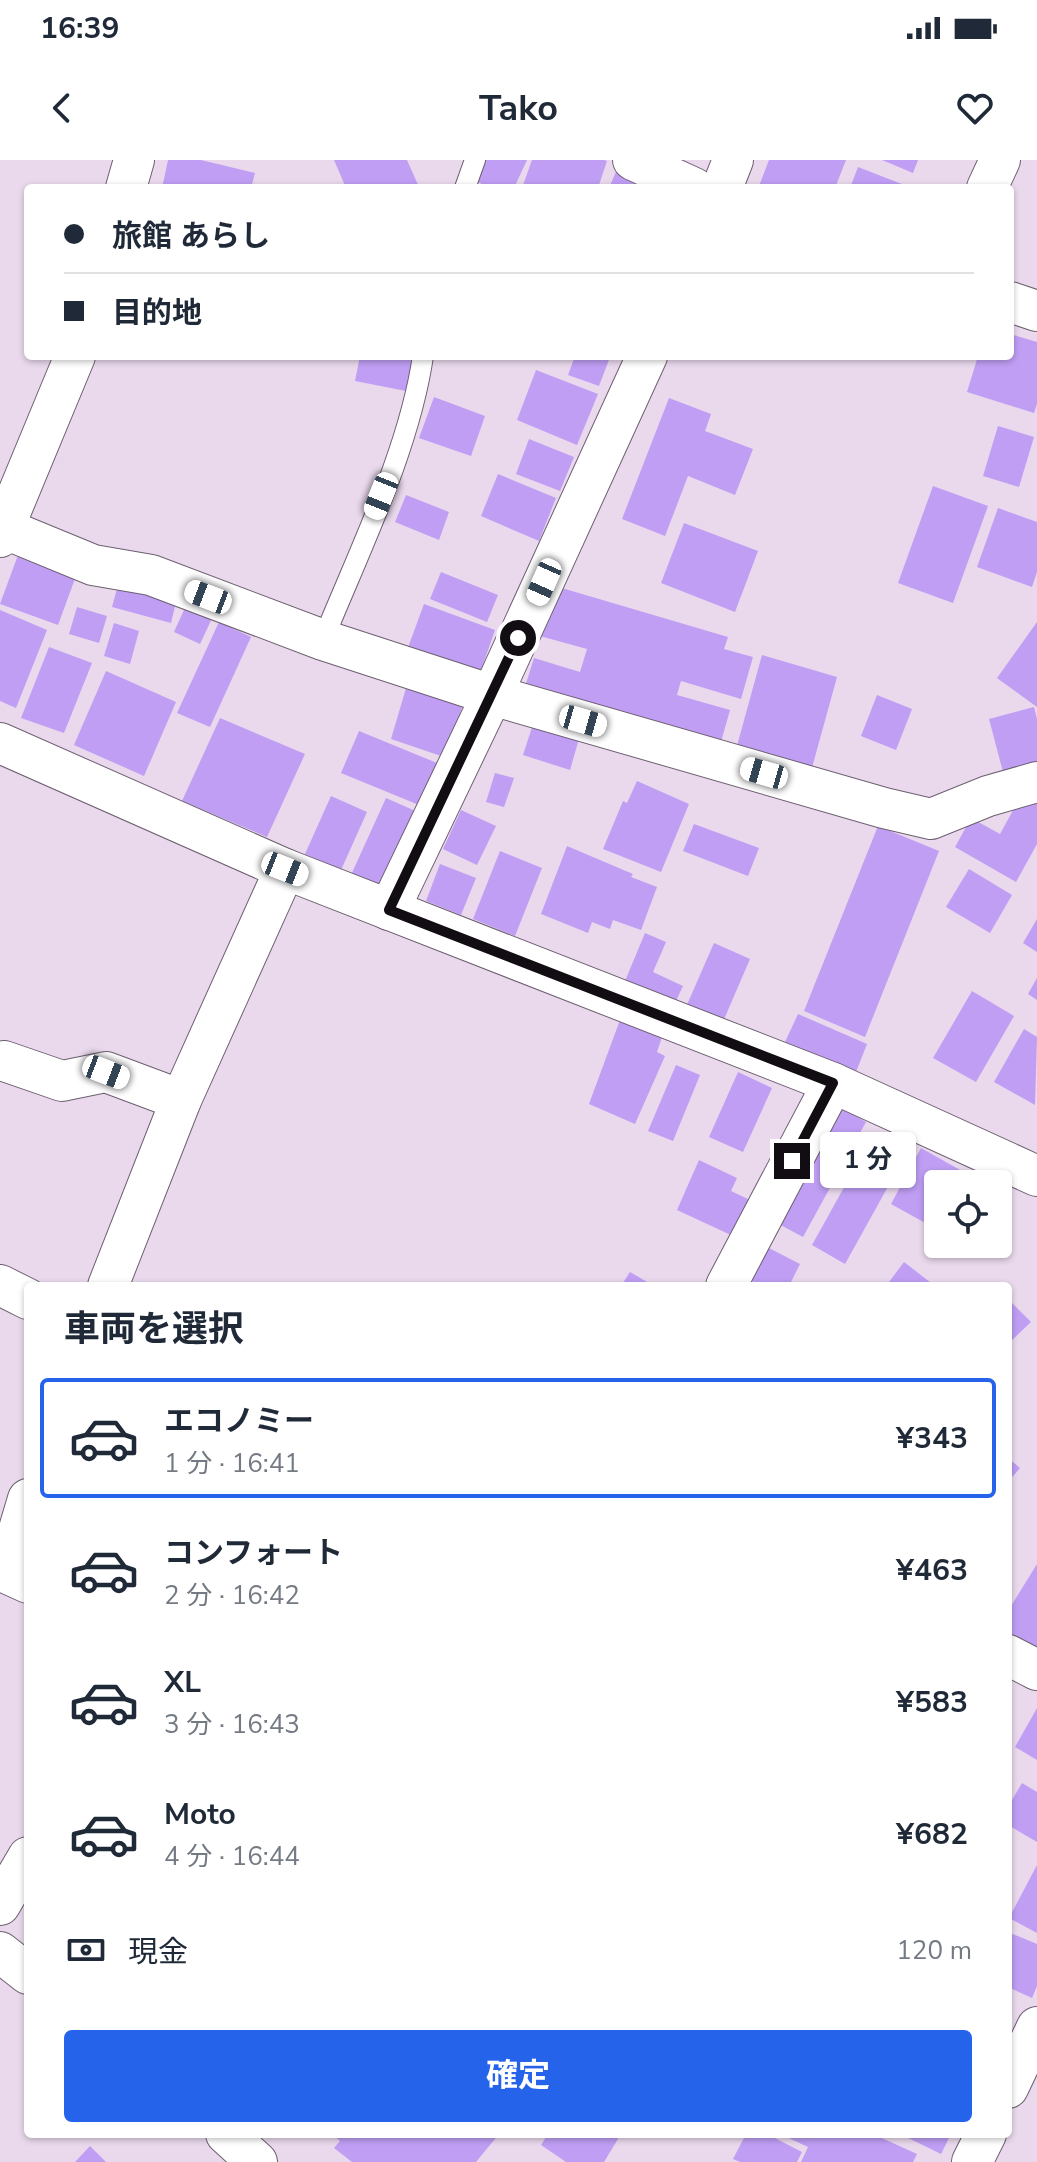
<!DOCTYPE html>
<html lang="ja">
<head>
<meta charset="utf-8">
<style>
  :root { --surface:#fff; --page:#f2f2f3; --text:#1f2937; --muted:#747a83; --line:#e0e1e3; --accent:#2563eb }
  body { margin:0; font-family:"Nunito Sans","Noto Sans JP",sans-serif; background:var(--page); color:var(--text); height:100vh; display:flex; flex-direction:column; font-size:30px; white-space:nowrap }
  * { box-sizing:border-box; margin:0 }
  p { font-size:26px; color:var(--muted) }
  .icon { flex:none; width:44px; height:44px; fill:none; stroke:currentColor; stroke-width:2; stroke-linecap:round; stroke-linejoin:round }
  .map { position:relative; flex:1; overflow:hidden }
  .drawer { position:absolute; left:24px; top:1122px; width:988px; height:856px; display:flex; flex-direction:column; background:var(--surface); border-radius:8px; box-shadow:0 2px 6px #0004 }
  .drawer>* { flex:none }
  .top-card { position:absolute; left:24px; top:24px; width:990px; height:176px; border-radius:8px; box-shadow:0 2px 6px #0004; display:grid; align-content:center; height:176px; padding:0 40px; background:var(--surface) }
  .controls { position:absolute; left:924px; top:1010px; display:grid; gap:16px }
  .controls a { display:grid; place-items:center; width:88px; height:88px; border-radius:8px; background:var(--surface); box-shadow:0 2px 6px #0004; font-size:40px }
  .end { position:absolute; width:36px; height:36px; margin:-18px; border:10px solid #120c13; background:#fff; box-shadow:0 0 0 4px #fff }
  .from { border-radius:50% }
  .bubble { position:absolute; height:56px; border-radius:8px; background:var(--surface); box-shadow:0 2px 6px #0004; font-size:26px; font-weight:700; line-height:56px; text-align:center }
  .car { position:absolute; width:24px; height:48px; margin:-24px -12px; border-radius:10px; box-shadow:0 0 6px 2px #0007; background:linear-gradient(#fff 24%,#345 0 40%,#fff 0 76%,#345 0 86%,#fff 0) }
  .top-card b { display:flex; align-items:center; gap:28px; height:76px; font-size:30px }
  .top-card b+b { border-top:2px solid var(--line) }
  .top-card i { width:20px; height:20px; background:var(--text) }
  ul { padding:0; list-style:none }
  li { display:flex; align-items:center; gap:24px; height:120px; margin:0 16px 12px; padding:0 24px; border:4px solid transparent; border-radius:8px }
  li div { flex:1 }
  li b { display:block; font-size:30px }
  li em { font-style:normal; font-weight:700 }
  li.on { border-color:var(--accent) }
  li>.icon { width:72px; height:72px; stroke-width:1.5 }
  h2 { padding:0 40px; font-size:36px; line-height:96px }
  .pay { display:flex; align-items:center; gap:20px; height:88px; padding:0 40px; font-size:30px }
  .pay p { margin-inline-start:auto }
  .button { display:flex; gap:16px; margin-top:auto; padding:16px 40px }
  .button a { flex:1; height:92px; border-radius:8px; background:var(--accent); color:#fff; font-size:32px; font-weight:700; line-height:92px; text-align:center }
  .status { display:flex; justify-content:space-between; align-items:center; height:56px; padding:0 40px; background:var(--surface); direction:ltr }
  .status svg { height:22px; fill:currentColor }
  header { display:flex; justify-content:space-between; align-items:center; height:104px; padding:0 40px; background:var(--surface); font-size:36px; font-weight:700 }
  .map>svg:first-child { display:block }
</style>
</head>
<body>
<div class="status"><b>16:39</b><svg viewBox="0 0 49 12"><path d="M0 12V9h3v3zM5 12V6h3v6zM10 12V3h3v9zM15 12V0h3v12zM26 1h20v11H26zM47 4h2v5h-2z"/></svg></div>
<header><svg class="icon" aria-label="back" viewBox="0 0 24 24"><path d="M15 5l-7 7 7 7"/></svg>Tako<svg class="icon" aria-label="heart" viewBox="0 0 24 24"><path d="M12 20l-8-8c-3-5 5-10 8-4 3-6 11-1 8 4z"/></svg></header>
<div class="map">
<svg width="1037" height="2002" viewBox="0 0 1037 2002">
  <rect width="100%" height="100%" fill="#ead9ed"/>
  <g fill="#bf9ef4">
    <path d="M168,0h33l54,13 -4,15h-89z"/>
    <path d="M334,0h73l12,27 -73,1z"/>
    <path d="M483,0h44l-13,28h-23l-18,-8z"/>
    <path d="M532,0h72l3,1 -9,27h-76z"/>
    <path d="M769,0h77l-11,28h-70l-6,-2z"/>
    <path d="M882,0h36l-5,13z"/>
    <path d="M618,7l30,21h-39z"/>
    <path d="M858,7l54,21h-62z"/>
    <path d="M1010,174l27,8v62l-3,9 -67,-21 11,-36h32z"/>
    <path d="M360,196h57l-6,36 -56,-11z"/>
    <path d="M575,196l35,1 -11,29 -31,-11z"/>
    <path d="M536,210l62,24 -21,51 -60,-25z"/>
    <path d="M434,237l51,19 -14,40 -52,-18z"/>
    <path d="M669,238l42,16 -6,17 48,18 -18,46 -47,-19 -23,60 -43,-17z"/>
    <path d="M998,266l36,11 -15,50 -36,-11z"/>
    <path d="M529,279l45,18 -14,34 -44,-17z"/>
    <path d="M498,314l58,24 -17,43 -58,-25z"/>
    <path d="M933,326l55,20 -35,97 -55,-20z"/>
    <path d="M406,335l43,17 -10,28 -44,-18z"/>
    <path d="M998,348l39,14v50l-5,15 -55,-20z"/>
    <path d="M684,363l74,28 -23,61 -74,-29z"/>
    <path d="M18,395l58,21 -18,49 -58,-21z"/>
    <path d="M441,412l57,23 -11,27 -57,-23z"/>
    <path d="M120,418l58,16 -7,29 -59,-16z"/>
    <path d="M555,426l173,51 -4,12 29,8 -12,42 -60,-18 -4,14 53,15 -11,39 -195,-59 10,-32 46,14 7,-23 -47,-13z"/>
    <path d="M188,441l26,13 -14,30 -26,-12z"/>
    <path d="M424,444l71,26 -17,49 -72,-26z"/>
    <path d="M77,447l30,9 -8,27 -30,-9z"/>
    <path d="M0,450l47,20 -31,78 -16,-7z"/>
    <path d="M219,462l32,15 -41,90 -33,-14z"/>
    <path d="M1037,462v85l-40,-29z"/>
    <path d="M114,463l25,8 -9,33 -26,-8z"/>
    <path d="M49,487l43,16 -28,70 -43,-15z"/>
    <path d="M762,495l75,22 -27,98 -75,-22z"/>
    <path d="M106,511l70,31 -32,74 -70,-31z"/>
    <path d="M409,518l56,19 -18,61 -56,-19z"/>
    <path d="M877,535l35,14 -16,41 -35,-14z"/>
    <path d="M1034,547l3,12v43l-34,10 -14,-53z"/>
    <path d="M220,558l85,36 -38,83 -85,-36z"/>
    <path d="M535,558l46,14 -11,38 -47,-15z"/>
    <path d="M359,571l78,32 -18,42 -78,-32z"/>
    <path d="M495,613l19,5 -10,29 -18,-5z"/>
    <path d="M637,621l52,23 -28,68 -58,-23 20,-48 4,2z"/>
    <path d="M1023,632l14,8v44l-21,38 -61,-35 16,-29 29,16z"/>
    <path d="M331,636l36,16 -26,58 -36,-16z"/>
    <path d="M386,638l34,15 -36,77 -33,-15z"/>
    <path d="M461,650l35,16 -19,39 -34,-16z"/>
    <path d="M694,664l65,24 -11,28 -65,-25z"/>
    <path d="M878,666l61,25 -74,186 -61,-26z"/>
    <path d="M567,686l66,28 -2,3 26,10 -16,43 -28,-10 -3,9 -18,-7 -4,11 -47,-19z"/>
    <path d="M500,691l42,17 -27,68 -42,-17z"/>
    <path d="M440,704l36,14 -15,37 -35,-14z"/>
    <path d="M969,709l43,26 -22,38 -44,-26z"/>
    <path d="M1037,759v33l-14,-9z"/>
    <path d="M645,773l21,9 -13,30 30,14 -8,17 -50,-22z"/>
    <path d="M714,783l36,16 -28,65 -36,-17z"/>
    <path d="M1037,818v22l-9,-6z"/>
    <path d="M972,831l42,25 -38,66 -43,-24z"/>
    <path d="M798,854l69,30 -11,28 -71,-30z"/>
    <path d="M620,860l42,17 -5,15 8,4 -30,68 -46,-20z"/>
    <path d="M1024,869l13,8 -2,68 -41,-23z"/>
    <path d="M676,905l24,10 -27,66 -25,-10z"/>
    <path d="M738,912l34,16 -29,64 -34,-15z"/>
    <path d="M839,946l27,16 -63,115 -28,-15z"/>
    <path d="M921,988l48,27 -4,9h-27v46l-47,-26z"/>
    <path d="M862,995l33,19 -50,90 -33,-19z"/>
    <path d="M699,1000l38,18 -6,13 19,9 -17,36 -56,-26z"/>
    <path d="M763,1085l37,19 -11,22h-27l-16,-8z"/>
    <path d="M904,1102l31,24h-49z"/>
    <path d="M630,1112l24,14h-33z"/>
    <path d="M1008,1139l23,23 -23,22z"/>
    <path d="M1008,1298l12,10 -12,14z"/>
    <path d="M1037,1404v84l-1,3 -28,-17v-23z"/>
    <path d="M1037,1548v52l-22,-13z"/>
    <path d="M1022,1623l15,9v50l-29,-17v-18z"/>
    <path d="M1037,1705v68l-28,-15z"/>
    <path d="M1008,1772l29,12v42l-5,12 -24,-11z"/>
    <path d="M332,1974h167l-23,28h-124l-18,-14 6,-7z"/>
    <path d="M548,1974h73l-17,28h-38l-25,-17z"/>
    <path d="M746,1974h21l35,18 -5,10h-57l-7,-3z"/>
    <path d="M780,1974h93l44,20 -4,8h-112l7,-15z"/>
    <path d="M900,1974h51l-10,20z"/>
    <path d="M90,1986l16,16h-31z"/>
  </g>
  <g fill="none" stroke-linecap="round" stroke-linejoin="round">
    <defs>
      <g id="lane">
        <path d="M465,28l10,-28"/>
        <path d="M323,480c36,-89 86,-189 100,-284"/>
      </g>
      <g id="street">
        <path d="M633,0l61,28"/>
        <path d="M126,28l8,-28"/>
        <path d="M722,28l11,-28"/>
        <path d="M987,28l13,-28"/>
        <path d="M1010,142l27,9"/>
        <path d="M3,368l90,37 58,10 172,65 169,55 392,113 47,11 57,-23 49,-14"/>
        <path d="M0,377l75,-181"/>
        <path d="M0,583l285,126 548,214 204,93"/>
        <path d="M389,750l103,-215 155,-339"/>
        <path d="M4,901l58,20 44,-9 75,28"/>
        <path d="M0,1125l28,14"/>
        <path d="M108,1126l73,-186 104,-231"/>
        <path d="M726,1126l107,-203"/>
        <path d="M28,1339l-22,74 22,10"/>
        <path d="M1008,1495l29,15"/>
        <path d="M0,1745l28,-48"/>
        <path d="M0,1792l28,22"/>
        <path d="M1008,1928l29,-61"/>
        <path d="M226,1974l31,28"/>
        <path d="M972,2002l14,-28"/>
      </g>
    </defs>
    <use href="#lane" stroke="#6d5f70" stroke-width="22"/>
    <use href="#street" stroke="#6d5f70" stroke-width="42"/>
    <use href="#lane" stroke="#fff" stroke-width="20"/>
    <use href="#street" stroke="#fff" stroke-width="40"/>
  </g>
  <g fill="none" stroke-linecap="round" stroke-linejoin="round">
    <path stroke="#120c13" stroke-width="10" d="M518,478l-129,272 444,173 -41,78"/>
  </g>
</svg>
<div class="controls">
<a><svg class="icon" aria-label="locate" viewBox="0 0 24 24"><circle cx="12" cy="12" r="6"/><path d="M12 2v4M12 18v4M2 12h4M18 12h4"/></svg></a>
</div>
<i class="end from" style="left:518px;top:478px"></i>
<i class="end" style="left:792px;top:1001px"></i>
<div class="bubble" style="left:820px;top:972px;width:96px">1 分</div>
<i class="car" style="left:381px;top:336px;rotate:202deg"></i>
<i class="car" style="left:544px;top:422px;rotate:204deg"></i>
<i class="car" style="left:208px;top:437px;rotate:291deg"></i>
<i class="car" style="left:583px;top:561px;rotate:106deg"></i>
<i class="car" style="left:764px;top:613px;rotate:286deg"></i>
<i class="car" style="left:285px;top:709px;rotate:112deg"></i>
<i class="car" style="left:106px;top:912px;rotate:111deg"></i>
<div class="top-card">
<b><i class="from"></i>旅館 あらし</b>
<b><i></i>目的地</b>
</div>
<section class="drawer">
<h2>車両を選択</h2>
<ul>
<li class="on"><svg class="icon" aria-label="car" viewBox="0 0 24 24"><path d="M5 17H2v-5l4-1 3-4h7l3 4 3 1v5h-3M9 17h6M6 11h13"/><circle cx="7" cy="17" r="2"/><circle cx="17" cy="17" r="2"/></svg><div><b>エコノミー</b><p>1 分 · 16:41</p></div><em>¥343</em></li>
<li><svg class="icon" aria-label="car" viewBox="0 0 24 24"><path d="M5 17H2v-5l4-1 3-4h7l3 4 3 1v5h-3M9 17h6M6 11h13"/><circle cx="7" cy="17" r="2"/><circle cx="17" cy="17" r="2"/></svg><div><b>コンフォート</b><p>2 分 · 16:42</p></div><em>¥463</em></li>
<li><svg class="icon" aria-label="car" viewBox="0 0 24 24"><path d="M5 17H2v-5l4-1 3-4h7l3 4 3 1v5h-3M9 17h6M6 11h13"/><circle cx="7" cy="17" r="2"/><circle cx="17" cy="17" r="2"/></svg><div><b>XL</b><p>3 分 · 16:43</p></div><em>¥583</em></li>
<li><svg class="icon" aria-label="car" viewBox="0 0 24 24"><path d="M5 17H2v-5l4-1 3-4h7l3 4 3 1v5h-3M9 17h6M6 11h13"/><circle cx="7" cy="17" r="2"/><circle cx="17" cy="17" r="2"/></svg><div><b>Moto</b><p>4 分 · 16:44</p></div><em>¥682</em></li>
</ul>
<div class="pay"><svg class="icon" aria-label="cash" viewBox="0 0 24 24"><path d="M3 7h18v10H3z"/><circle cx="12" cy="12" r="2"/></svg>現金<p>120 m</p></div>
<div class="button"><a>確定</a></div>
</section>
</div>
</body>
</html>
